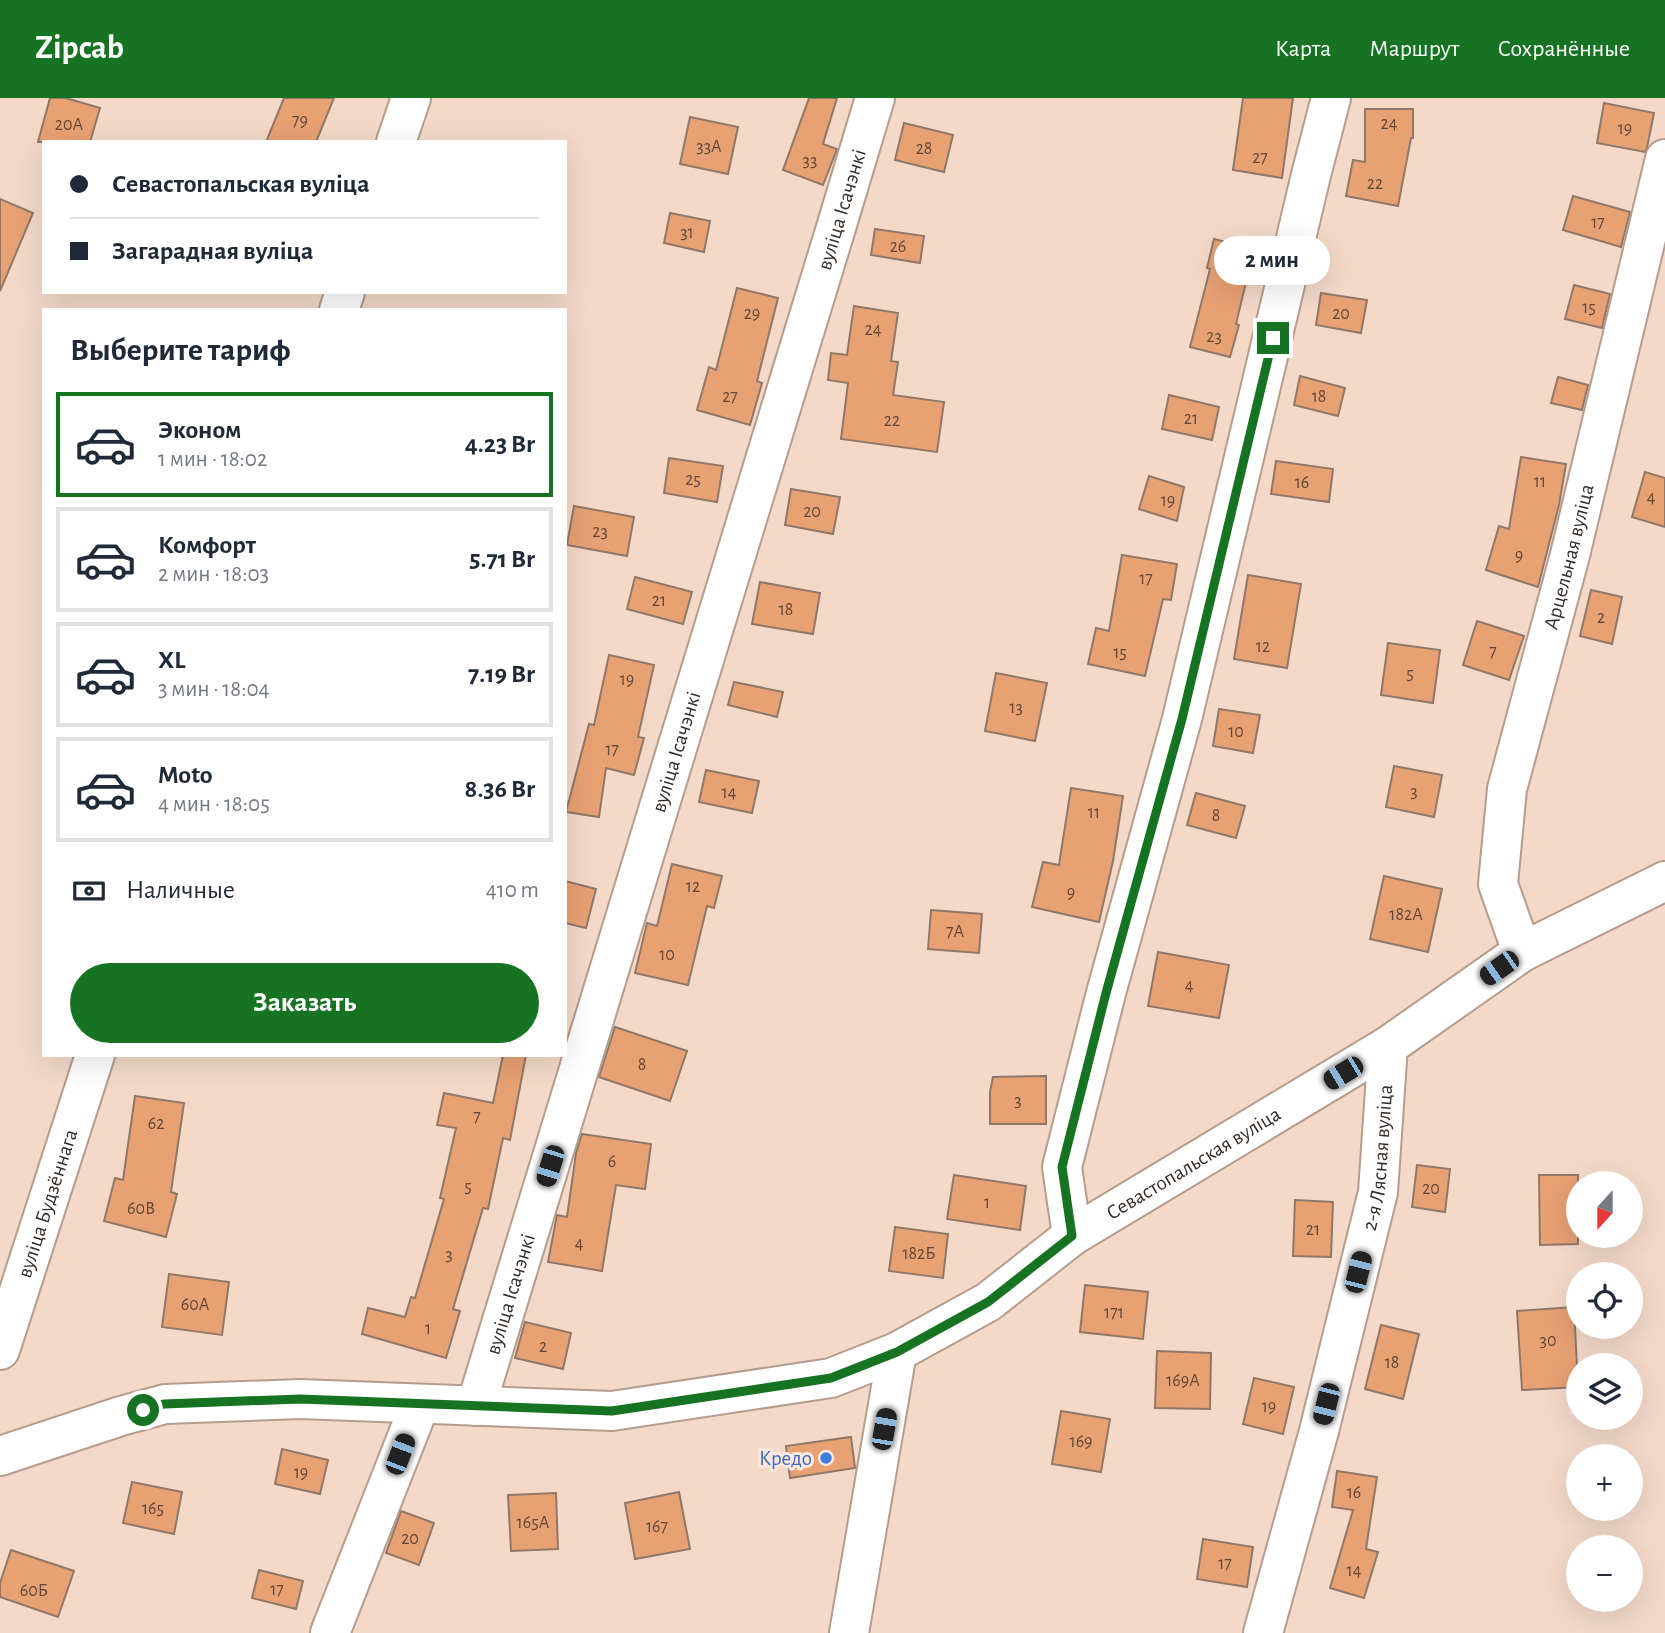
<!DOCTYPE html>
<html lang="ru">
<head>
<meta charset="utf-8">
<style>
  :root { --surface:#fff; --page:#f2f2f3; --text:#1f2937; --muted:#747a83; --line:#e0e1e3; --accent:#167321 }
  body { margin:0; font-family:"Alegreya Sans",sans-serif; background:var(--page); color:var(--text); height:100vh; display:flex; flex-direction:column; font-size:26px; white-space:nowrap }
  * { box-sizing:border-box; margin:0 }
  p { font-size:23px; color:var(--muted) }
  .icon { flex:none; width:38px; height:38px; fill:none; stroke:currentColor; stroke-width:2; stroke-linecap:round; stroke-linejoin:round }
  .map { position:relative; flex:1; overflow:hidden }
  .side { position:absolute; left:42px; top:210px; width:525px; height:749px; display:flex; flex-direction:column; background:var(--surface); border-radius:0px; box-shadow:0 7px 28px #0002 }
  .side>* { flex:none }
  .hud { position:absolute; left:42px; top:42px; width:525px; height:154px; border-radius:0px; box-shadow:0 7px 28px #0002; display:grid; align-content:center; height:154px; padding:0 28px; background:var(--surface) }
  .needle { width:46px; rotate:201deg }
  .controls { position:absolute; left:1566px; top:1073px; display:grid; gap:14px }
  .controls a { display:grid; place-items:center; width:77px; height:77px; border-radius:50%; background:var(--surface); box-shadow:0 7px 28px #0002; font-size:35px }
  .end { position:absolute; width:32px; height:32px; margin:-16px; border:9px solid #167321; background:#fff; box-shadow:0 0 0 4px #fff }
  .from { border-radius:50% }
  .bubble { position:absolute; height:49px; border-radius:24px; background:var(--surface); box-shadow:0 7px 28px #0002; font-size:23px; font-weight:600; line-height:49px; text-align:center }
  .car { position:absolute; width:21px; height:42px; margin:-21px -10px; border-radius:9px; box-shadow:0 0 5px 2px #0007; background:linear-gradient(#222 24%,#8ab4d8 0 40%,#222 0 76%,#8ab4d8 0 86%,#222 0) }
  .hud b { display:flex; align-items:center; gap:24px; height:66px; font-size:26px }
  .hud b+b { border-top:2px solid var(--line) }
  .hud i { width:18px; height:18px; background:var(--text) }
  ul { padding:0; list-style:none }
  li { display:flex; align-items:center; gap:21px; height:105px; margin:0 14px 10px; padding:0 14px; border:4px solid var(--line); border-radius:0px }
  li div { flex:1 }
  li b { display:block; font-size:26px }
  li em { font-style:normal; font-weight:600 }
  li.on { border-color:var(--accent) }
  li>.icon { width:63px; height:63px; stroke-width:1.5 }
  h2 { padding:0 28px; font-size:32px; line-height:84px }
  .pay { display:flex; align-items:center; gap:18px; height:77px; padding:0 28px; font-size:26px }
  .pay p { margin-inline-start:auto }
  .action { display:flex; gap:14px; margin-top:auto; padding:14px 28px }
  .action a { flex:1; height:80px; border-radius:42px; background:var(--accent); color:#fff; font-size:28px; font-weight:600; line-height:80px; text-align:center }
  header { display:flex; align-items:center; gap:42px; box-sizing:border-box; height:98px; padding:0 35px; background:var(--accent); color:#fff }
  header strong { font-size:33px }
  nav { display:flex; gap:38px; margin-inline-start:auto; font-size:24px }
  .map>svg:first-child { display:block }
</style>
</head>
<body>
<header>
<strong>Zipcab</strong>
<nav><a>Карта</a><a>Маршрут</a><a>Сохранённые</a></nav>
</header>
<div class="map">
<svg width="1665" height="1535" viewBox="0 0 1665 1535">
  <rect width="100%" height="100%" fill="#f4d9c9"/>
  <g fill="#e8a173" stroke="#907869" stroke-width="2">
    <path d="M50,0h16l34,10 -10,34h-52z"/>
    <path d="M284,0h50l-18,44h-50z"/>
    <path d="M809,0h28l-14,46 14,5 -14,36 -40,-15z"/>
    <path d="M1243,0h50l-11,80 -49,-8z"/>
    <path d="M1604,5l50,10 -7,35 -2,4 -48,-9z"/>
    <path d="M1365,11h48v29h-2l-13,68 -52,-10 7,-36 12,2z"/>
    <path d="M690,19l48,10 -10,47 -48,-10z"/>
    <path d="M904,25l49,12 -9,37 -49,-12z"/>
    <path d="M1573,98l57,16 -9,35 -58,-17z"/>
    <path d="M0,101l33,14 -33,78z"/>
    <path d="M670,115l40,8 -6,31 -40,-9z"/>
    <path d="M875,131l49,7 -4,27 -49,-8z"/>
    <path d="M1214,141l40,10 -18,75 3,1 -9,32 -40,-10 20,-78 -3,-1z"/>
    <path d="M1574,187l36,9 -8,34 -37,-9z"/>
    <path d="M737,190l41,10 -21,83 5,2 -12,42 -53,-15 12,-43 7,3z"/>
    <path d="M1321,195l46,7 -6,33 -45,-8z"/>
    <path d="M854,208l44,7 -7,48 7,1 -5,33 51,7 -7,50 -96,-13 7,-56 -20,-3 3,-27 16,2z"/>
    <path d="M1300,278l45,12 -7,28 -44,-11z"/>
    <path d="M1558,279l30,8 -6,25 -31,-7z"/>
    <path d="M1169,297l50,12 -7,33 -50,-11z"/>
    <path d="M1521,359l45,7 -7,41 -21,82 -52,-17 13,-44 10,3z"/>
    <path d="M669,360l54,8 -6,36 -53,-9z"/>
    <path d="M1276,363l57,8 -4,33 -58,-8z"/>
    <path d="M1645,374l20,6v49l-33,-10z"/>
    <path d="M1149,378l35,11 -7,34 -38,-12z"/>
    <path d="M791,391l49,8 -7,37 -48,-9z"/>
    <path d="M574,408l60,11 -7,39 -60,-11z"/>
    <path d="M1122,457l55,9 -6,36 -8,-1 -18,77 -57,-12 8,-36 13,3z"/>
    <path d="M1248,477l53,9 -14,84 -53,-9z"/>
    <path d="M635,479l57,15 -9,32 -56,-15z"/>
    <path d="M760,484l60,11 -7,41 -61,-10z"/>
    <path d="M1591,492l31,7 -10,47 -32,-8z"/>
    <path d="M1477,523l47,15 -15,44 -46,-15z"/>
    <path d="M1388,545l52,7 -7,53 -52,-8z"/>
    <path d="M609,557l45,10 -16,72 6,1 -10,37 -28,-7 -7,49 -33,-5 23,-88 5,1z"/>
    <path d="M996,575l51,10 -12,58 -50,-10z"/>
    <path d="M734,584l49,10 -6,25 -49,-12z"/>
    <path d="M1219,611l41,6 -7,38 -40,-7z"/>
    <path d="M1394,668l48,9 -8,42 -48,-10z"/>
    <path d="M706,672l53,11 -7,32 -53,-11z"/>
    <path d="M1071,690l52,8 -10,65 -14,61 -67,-15 11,-45 16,3z"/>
    <path d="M1196,695l49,13 -9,32 -49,-13z"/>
    <path d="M672,766l50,12 -8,32 -7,-2 -19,79 -53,-12 12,-50 10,3z"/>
    <path d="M1384,778l58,13 -14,63 -58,-13z"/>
    <path d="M565,783l31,8 -10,39 -21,-5z"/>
    <path d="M931,812l51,4 -3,39 -51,-4z"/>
    <path d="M1158,854l71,13 -10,53 -71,-12z"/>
    <path d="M615,929l72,24 -17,50 -71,-24z"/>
    <path d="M503,957h23l-16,85 -7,-2 -15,71 -5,-1 -30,101 7,2 -14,47 -84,-24 6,-26 37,9 6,-20 4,1 29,-99 -4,-1 16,-70 -19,-3 7,-32 49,10z"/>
    <path d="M1046,978v48h-56v-32l3,-15z"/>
    <path d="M135,998l49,7 -13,89 6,2 -11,43 -62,-16 11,-43 8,2z"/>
    <path d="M582,1036l69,10 -6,45 -29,-4 -14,86 -54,-9 9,-47 10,2 9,-64z"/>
    <path d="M1417,1067l33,4 -5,43 -33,-5z"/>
    <path d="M954,1077l72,11 -6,44 -73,-11z"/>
    <path d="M1539,1077h39v69l-38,1z"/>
    <path d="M1295,1102l38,2 -2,55 -38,-1z"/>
    <path d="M895,1129l53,7 -5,44 -54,-7z"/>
    <path d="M169,1176l60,8 -7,53 -60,-8z"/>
    <path d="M1085,1187l63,7 -5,47 -63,-7z"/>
    <path d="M1574,1209l4,80 -56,3 -5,-79z"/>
    <path d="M525,1224l46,11 -8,36 -48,-11z"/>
    <path d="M1381,1227l38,9 -16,65 -38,-10z"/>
    <path d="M1157,1253l54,2 -1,56 -55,-1z"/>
    <path d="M1254,1280l40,9 -11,47 -40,-10z"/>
    <path d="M1061,1313l49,8 -9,53 -49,-8z"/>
    <path d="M851,1339l4,31 -65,10 -4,-32z"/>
    <path d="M282,1351l46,11 -8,34 -45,-10z"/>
    <path d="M1337,1373l40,6 -11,72 12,3 -14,46 -34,-10 23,-78 -21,-3z"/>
    <path d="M132,1384l50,10 -8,42 -51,-11z"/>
    <path d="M679,1394l11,57 -55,10 -10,-56z"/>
    <path d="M556,1395l2,56 -47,2 -3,-56z"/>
    <path d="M401,1413l33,12 -15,42 -33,-12z"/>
    <path d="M1203,1441l50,8 -6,40 -50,-8z"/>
    <path d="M11,1452l63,21 -16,46 -58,-20v-14z"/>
    <path d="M259,1472l44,11 -7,28 -44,-11z"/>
  </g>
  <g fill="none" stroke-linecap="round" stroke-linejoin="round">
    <defs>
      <g id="minor">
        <path d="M396,44l15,-44"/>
        <path d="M339,212l6,-18"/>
        <path id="s1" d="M1522,854l-24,-68 9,-95 63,-234 95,-396"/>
        <path d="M1072,1138l-10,-69 44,-174 76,-274 129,-544 20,-77"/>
        <path id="s2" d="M0,1252l95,-295"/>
        <path id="s3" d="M476,1308l359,-1175 40,-133"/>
        <path id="s4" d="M0,1358l121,-40 44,-12 135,-5 312,12 219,-33 66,-26 91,-50 84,-66 316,-190 134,-94 143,-71"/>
        <path d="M330,1535l90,-229"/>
        <path d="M849,1535l48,-281"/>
        <path id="s5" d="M1263,1535l56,-202 59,-239 10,-146"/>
      </g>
    </defs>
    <use href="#minor" stroke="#b59c8d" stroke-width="42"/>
    <use href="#minor" stroke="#fff" stroke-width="38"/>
  </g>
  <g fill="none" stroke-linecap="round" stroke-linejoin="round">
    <path stroke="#167321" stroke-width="9" d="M143,1312l21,-6 136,-5 312,12 219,-33 66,-26 91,-50 84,-66 -10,-69 44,-174 76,-274 91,-381"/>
  </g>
  <circle fill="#3f7fe0" stroke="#fde8db" stroke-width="2.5" cx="826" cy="1360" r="7"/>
  <g text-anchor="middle" stroke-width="6" stroke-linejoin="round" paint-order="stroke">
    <g font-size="18" fill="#614838">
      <text x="300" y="28">79</text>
      <text x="1389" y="31">24</text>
      <text x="69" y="32">20А</text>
      <text x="1625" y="36">19</text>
      <text x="709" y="54">33А</text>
      <text x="924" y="56">28</text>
      <text x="1260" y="65">27</text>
      <text x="810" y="68">33</text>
      <text x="1375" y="91">22</text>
      <text x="1598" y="130">17</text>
      <text x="687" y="140">31</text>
      <text x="898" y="154">26</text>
      <text x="1589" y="215">15</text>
      <text x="752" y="221">29</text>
      <text x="1341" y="221">20</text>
      <text x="873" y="237">24</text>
      <text x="1214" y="244">23</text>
      <text x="730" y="304">27</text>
      <text x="1319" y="304">18</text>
      <text x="1191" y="326">21</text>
      <text x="892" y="328">22</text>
      <text x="693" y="387">25</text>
      <text x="1540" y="389">11</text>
      <text x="1302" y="390">16</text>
      <text x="1651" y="405">4</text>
      <text x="1168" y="408">19</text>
      <text x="812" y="419">20</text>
      <text x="600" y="439">23</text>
      <text x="1519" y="463">9</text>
      <text x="1146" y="486">17</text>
      <text x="659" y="508">21</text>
      <text x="786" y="517">18</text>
      <text x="1601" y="525">2</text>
      <text x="1263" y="554">12</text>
      <text x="1493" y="559">7</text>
      <text x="1120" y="560">15</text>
      <text x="1410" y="581">5</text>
      <text x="627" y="587">19</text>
      <text x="1016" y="615">13</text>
      <text x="1236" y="639">10</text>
      <text x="612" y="657">17</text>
      <text x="1414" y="699">3</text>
      <text x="729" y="700">14</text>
      <text x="1094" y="720">11</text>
      <text x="1216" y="723">8</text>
      <text x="693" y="794">12</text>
      <text x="1071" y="800">9</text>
      <text x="1406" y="822">182А</text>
      <text x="955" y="839">7А</text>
      <text x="667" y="862">10</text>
      <text x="1189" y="893">4</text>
      <text x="642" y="972">8</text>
      <text x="1018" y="1008">3</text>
      <text x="477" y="1024">7</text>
      <text x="156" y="1031">62</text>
      <text x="612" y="1069">6</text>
      <text x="468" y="1094">5</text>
      <text x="1431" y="1096">20</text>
      <text x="987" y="1110">1</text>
      <text x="141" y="1116">60В</text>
      <text x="1313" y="1137">21</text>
      <text x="579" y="1151">4</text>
      <text x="919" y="1161">182Б</text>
      <text x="449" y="1162">3</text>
      <text x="195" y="1212">60А</text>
      <text x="1114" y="1220">171</text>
      <text x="428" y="1236">1</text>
      <text x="1548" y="1248">30</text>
      <text x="543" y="1254">2</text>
      <text x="1392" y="1270">18</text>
      <text x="1183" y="1288">169А</text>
      <text x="1269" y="1314">19</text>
      <text x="1081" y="1349">169</text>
      <text x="301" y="1380">19</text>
      <text x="1354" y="1400">16</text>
      <text x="153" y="1416">165</text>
      <text x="533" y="1430">165А</text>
      <text x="657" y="1434">167</text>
      <text x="410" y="1446">20</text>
      <text x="1225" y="1471">17</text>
      <text x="1354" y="1478">14</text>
      <text x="277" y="1497">17</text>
      <text x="34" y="1498">60Б</text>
    </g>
    <g font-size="21" fill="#342a24" stroke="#fde8db">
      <text dy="7" stroke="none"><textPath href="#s3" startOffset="1251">вуліца Ісачэнкі</textPath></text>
      <text dy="7" stroke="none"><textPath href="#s1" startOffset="408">Арцельная вуліца</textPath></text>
      <text dy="7" stroke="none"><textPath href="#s3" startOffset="684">вуліца Ісачэнкі</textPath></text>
      <text dy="7" stroke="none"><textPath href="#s5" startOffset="490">2-я Лясная вуліца</textPath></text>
      <text dy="7" stroke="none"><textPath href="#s4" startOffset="1265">Севастопальская вуліца</textPath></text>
      <text dy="7" stroke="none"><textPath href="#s2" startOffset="154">вуліца Будзённага</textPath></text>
      <text dy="7" stroke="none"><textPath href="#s3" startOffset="117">вуліца Ісачэнкі</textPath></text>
    </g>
    <g font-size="21" fill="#366cbe" stroke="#fde8db" text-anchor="end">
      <text x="812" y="1367">Кредо</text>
    </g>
  </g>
</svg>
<div class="controls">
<a><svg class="needle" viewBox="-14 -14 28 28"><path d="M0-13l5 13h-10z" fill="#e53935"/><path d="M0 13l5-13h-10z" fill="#747a83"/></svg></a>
<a><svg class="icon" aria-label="locate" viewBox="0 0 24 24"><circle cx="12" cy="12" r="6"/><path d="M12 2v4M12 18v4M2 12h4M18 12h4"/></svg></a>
<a><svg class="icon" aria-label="layers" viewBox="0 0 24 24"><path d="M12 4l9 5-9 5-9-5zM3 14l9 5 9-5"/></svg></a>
<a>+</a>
<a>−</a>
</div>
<i class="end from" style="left:143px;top:1312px"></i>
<i class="end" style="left:1273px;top:240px"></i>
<div class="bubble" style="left:1214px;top:138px;width:116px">2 мин</div>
<i class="car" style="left:1499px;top:870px;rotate:235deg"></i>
<i class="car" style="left:1343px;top:975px;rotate:239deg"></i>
<i class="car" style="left:550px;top:1068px;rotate:197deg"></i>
<i class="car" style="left:1358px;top:1174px;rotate:14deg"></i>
<i class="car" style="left:1326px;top:1306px;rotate:194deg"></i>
<i class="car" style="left:884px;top:1331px;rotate:10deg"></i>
<i class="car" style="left:400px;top:1356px;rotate:21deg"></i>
<div class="hud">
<b><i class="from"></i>Севастопальская вуліца</b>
<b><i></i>Загарадная вуліца</b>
</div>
<section class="side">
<h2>Выберите тариф</h2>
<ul>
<li class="on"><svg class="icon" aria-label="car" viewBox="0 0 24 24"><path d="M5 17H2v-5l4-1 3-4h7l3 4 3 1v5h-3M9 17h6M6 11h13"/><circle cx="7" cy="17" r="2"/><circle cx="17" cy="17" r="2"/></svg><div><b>Эконом</b><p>1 мин · 18:02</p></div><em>4.23 Br</em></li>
<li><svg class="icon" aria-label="car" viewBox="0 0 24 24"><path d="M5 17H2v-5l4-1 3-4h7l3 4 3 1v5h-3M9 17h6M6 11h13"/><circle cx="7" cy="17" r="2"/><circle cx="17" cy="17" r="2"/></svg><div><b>Комфорт</b><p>2 мин · 18:03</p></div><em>5.71 Br</em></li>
<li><svg class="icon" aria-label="car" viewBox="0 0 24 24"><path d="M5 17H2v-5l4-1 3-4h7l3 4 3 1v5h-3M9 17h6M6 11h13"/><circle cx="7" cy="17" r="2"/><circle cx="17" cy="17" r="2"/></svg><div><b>XL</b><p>3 мин · 18:04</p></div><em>7.19 Br</em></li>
<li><svg class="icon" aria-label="car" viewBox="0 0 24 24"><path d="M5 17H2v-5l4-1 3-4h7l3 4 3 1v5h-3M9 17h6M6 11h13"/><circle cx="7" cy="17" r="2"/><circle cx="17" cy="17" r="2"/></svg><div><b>Moto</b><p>4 мин · 18:05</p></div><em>8.36 Br</em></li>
</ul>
<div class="pay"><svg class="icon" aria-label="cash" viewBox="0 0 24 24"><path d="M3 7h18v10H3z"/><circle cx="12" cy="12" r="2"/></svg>Наличные<p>410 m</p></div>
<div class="action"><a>Заказать</a></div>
</section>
</div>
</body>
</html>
